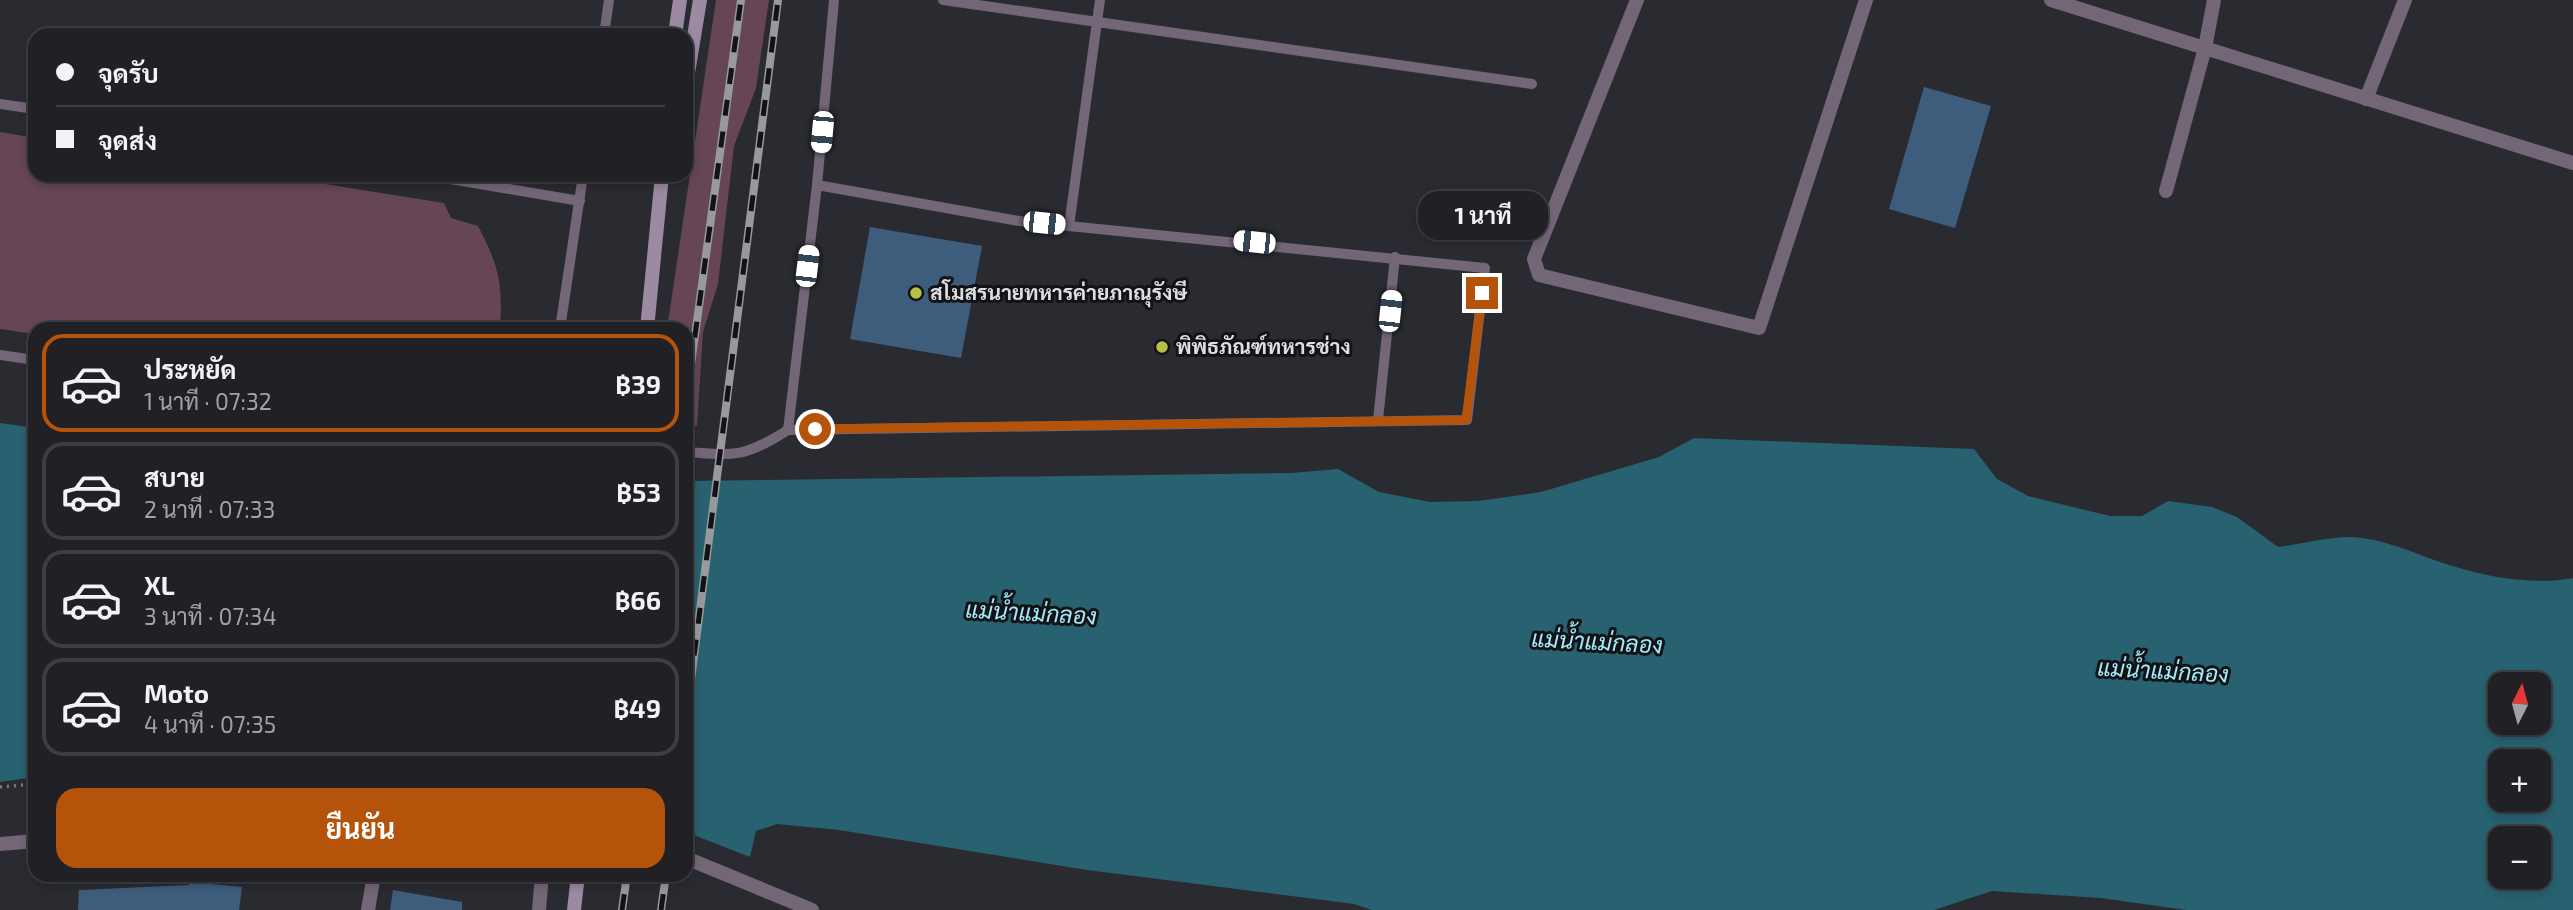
<!DOCTYPE html>
<html lang="th">
<head>
<meta charset="utf-8">
<style>
  :root { --surface:#202025; --page:#28282d; --text:#f1f3f6; --muted:#a2a3a7; --line:#3d3e42; --accent:#b45309 }
  body { margin:0; font-family:"Exo 2",Sarabun,sans-serif; background:var(--page); color:var(--text); height:100vh; display:flex; flex-direction:column; font-size:26px; white-space:nowrap }
  * { box-sizing:border-box; margin:0 }
  p { font-size:23px; color:var(--muted) }
  .icon { flex:none; width:38px; height:38px; fill:none; stroke:currentColor; stroke-width:2; stroke-linecap:round; stroke-linejoin:round }
  .map { position:relative; flex:1; overflow:hidden }
  .details { position:absolute; left:28px; top:322px; width:665px; height:560px; display:flex; flex-direction:column; background:var(--surface); border-radius:21px; box-shadow:0 4px 10px #0003,0 0 0 2px var(--line) }
  .details>* { flex:none }
  .top-card { position:absolute; left:28px; top:28px; width:665px; height:154px; border-radius:21px; box-shadow:0 4px 10px #0003,0 0 0 2px var(--line); display:grid; align-content:center; height:154px; padding:0 28px; background:var(--surface) }
  .needle { width:46px; rotate:6deg }
  .tools { position:absolute; left:2488px; top:672px; display:grid; gap:14px }
  .tools a { display:grid; place-items:center; width:63px; height:63px; border-radius:14px; background:var(--surface); box-shadow:0 4px 10px #0003,0 0 0 2px var(--line); font-size:35px }
  .end { position:absolute; width:32px; height:32px; margin:-16px; border:9px solid #b45309; background:#fff; box-shadow:0 0 0 4px #fff }
  .from { border-radius:50% }
  .bubble { position:absolute; height:49px; border-radius:21px; background:var(--surface); box-shadow:0 4px 10px #0003,0 0 0 2px var(--line); font-size:23px; font-weight:700; line-height:49px; text-align:center }
  .car { position:absolute; width:21px; height:42px; margin:-21px -10px; border-radius:9px; box-shadow:0 0 5px 2px #0007; background:linear-gradient(#fff 24%,#345 0 40%,#fff 0 76%,#345 0 86%,#fff 0) }
  .top-card b { display:flex; align-items:center; gap:24px; height:66px; font-size:26px }
  .top-card b+b { border-top:2px solid var(--line) }
  .top-card i { width:18px; height:18px; background:var(--text) }
  ul { padding:12px 0 0; list-style:none }
  li { display:flex; align-items:center; gap:21px; height:98px; margin:0 14px 10px; padding:0 14px; border:4px solid var(--line); border-radius:21px }
  li div { flex:1 }
  li b { display:block; font-size:26px }
  li em { font-style:normal; font-weight:700 }
  li.current { border-color:var(--accent) }
  li>.icon { width:63px; height:63px; stroke-width:1.5 }
  .action { display:flex; gap:14px; margin-top:auto; padding:14px 28px }
  .action a { flex:1; height:80px; border-radius:21px; background:var(--accent); color:#fff; font-size:28px; font-weight:700; line-height:80px; text-align:center }
  .map>svg:first-child { display:block }
</style>
</head>
<body>
<div class="map">
<svg width="2573" height="910" viewBox="0 0 2573 910">
  <rect width="100%" height="100%" fill="#2a2a31"/>
  <g fill="#664654">
    <path d="M716,0h53l-13,88 -22,58 -16,138 -15,48 -6,94 -11,-1v-96h-19z"/>
    <path d="M0,132l35,6v37h233l176,28 7,15 27,8c21,40 25,58 22,103h-465v5l-35,-5z"/>
  </g>
  <g fill="#28616f" fill-rule="evenodd">
    <path d="M0,423l35,5v349l-35,5z"/>
    <path d="M1694,438l280,11 23,30 31,17 82,20h32l26,-15 44,6 25,10 41,30c26,-3 59,-13 85,-9 34,5 61,20 93,29 35,11 80,18 117,11v332h-387l-85,-12 -109,-7 -58,19h-562l-18,-6 -267,-34 -248,-40 -62,-6 -21,7 -6,26 -64,-25v-351l605,-8 47,-4 41,23 51,10 48,-1 63,-9 118,-35zM2539,684v39h-38v-39zM2501,761h38v39h-38zM2501,838h38v39h-38z"/>
  </g>
  <g fill="#3e5d7d">
    <path d="M1924,87l67,19 -36,122 -66,-19z"/>
    <path d="M870,227l112,19 -21,112 -111,-19z"/>
    <path d="M190,882l52,5 -3,23h-161l1,-20 110,-5z"/>
    <path d="M393,890l69,12v8h-72z"/>
  </g>
  <g fill="none" stroke-linecap="round" stroke-linejoin="round">
    <path stroke="#7a7a80" stroke-width="3.5" stroke-dasharray="2 5" stroke-linecap="butt" d="M0,787l35,-3"/>
    <g stroke="#736777" stroke-width="10">
      <path d="M943,0l589,84"/>
      <path d="M604,35l5,-35"/>
      <path d="M0,104l35,5"/>
      <path d="M427,175l153,26"/>
      <path d="M1069,226l31,-226"/>
      <path d="M560,329l23,-154"/>
      <path d="M0,355l35,5"/>
      <path d="M1378,420l17,-163"/>
      <path d="M788,430l29,-245 17,-185"/>
      <path d="M686,452c50,4 59,5 102,-22l679,-10 18,-152 -466,-47 -202,-36"/>
    </g>
    <g stroke="#736777" stroke-width="14">
      <path d="M1637,0l-103,259 5,16 220,53 107,-328"/>
      <path d="M2051,0l522,163"/>
      <path d="M2366,99l39,-99"/>
      <path d="M2166,191l39,-143 9,-48"/>
      <path d="M0,844l35,-3"/>
      <path d="M686,858l126,52"/>
      <path d="M368,910l6,-35"/>
      <path d="M539,910l3,-35"/>
    </g>
    <g stroke="#9c89a2" stroke-width="14">
      <path d="M675,35l5,-35"/>
      <path d="M686,85l14,-85"/>
      <path d="M647,329l15,-154"/>
      <path d="M574,910l4,-35"/>
    </g>
    <defs>
      <g id="rail">
        <path d="M686,401l55,-401"/>
        <path d="M686,719l92,-719"/>
        <path d="M622,910l5,-35"/>
        <path d="M661,910l5,-35"/>
      </g>
    </defs>
    <use href="#rail" stroke="#98999e" stroke-width="8"/>
    <use href="#rail" stroke="#131316" stroke-width="5" stroke-dasharray="16" stroke-linecap="butt"/>
  </g>
  <g fill="none" stroke-linecap="round" stroke-linejoin="round">
    <path stroke="#b45309" stroke-width="9" d="M815,429l651,-9 16,-127"/>
  </g>
  <g fill="#b8c147" stroke="#131316" stroke-width="2.5">
    <circle cx="916" cy="293" r="7"/>
    <circle cx="1162" cy="347" r="7"/>
  </g>
  <g text-anchor="middle" stroke-width="6" stroke-linejoin="round" paint-order="stroke">
    <g font-size="21" font-weight="bold" fill="#dddee2" stroke="#131316" text-anchor="start">
      <text x="930" y="300">สโมสรนายทหารค่ายภาณุรังษี</text>
      <text x="1176" y="354">พิพิธภัณฑ์ทหารช่าง</text>
    </g>
    <g font-size="23" font-style="italic" fill="#a4ebfd" stroke="#131316">
      <text transform="translate(1031 613) rotate(3)" y="8">แม่น้ำแม่กลอง</text>
      <text transform="translate(1597 642) rotate(3)" y="8">แม่น้ำแม่กลอง</text>
      <text transform="translate(2163 671) rotate(3)" y="8">แม่น้ำแม่กลอง</text>
    </g>
  </g>
</svg>
<div class="tools">
<a><svg class="needle" viewBox="-14 -14 28 28"><path d="M0-13l5 13h-10z" fill="#e53935"/><path d="M0 13l5-13h-10z" fill="#a2a3a7"/></svg></a>
<a>+</a>
<a>−</a>
</div>
<i class="end from" style="left:815px;top:429px"></i>
<i class="end" style="left:1482px;top:293px"></i>
<div class="bubble" style="left:1418px;top:191px;width:130px">1 นาที</div>
<i class="car" style="left:822px;top:132px;rotate:185deg"></i>
<i class="car" style="left:1044px;top:223px;rotate:96deg"></i>
<i class="car" style="left:1254px;top:242px;rotate:276deg"></i>
<i class="car" style="left:807px;top:266px;rotate:7deg"></i>
<i class="car" style="left:1390px;top:311px;rotate:6deg"></i>
<div class="top-card">
<b><i class="from"></i>จุดรับ</b>
<b><i></i>จุดส่ง</b>
</div>
<section class="details">
<ul>
<li class="current"><svg class="icon" aria-label="car" viewBox="0 0 24 24"><path d="M5 17H2v-5l4-1 3-4h7l3 4 3 1v5h-3M9 17h6M6 11h13"/><circle cx="7" cy="17" r="2"/><circle cx="17" cy="17" r="2"/></svg><div><b>ประหยัด</b><p>1 นาที · 07:32</p></div><em>฿39</em></li>
<li><svg class="icon" aria-label="car" viewBox="0 0 24 24"><path d="M5 17H2v-5l4-1 3-4h7l3 4 3 1v5h-3M9 17h6M6 11h13"/><circle cx="7" cy="17" r="2"/><circle cx="17" cy="17" r="2"/></svg><div><b>สบาย</b><p>2 นาที · 07:33</p></div><em>฿53</em></li>
<li><svg class="icon" aria-label="car" viewBox="0 0 24 24"><path d="M5 17H2v-5l4-1 3-4h7l3 4 3 1v5h-3M9 17h6M6 11h13"/><circle cx="7" cy="17" r="2"/><circle cx="17" cy="17" r="2"/></svg><div><b>XL</b><p>3 นาที · 07:34</p></div><em>฿66</em></li>
<li><svg class="icon" aria-label="car" viewBox="0 0 24 24"><path d="M5 17H2v-5l4-1 3-4h7l3 4 3 1v5h-3M9 17h6M6 11h13"/><circle cx="7" cy="17" r="2"/><circle cx="17" cy="17" r="2"/></svg><div><b>Moto</b><p>4 นาที · 07:35</p></div><em>฿49</em></li>
</ul>
<div class="action"><a>ยืนยัน</a></div>
</section>
</div>
</body>
</html>
